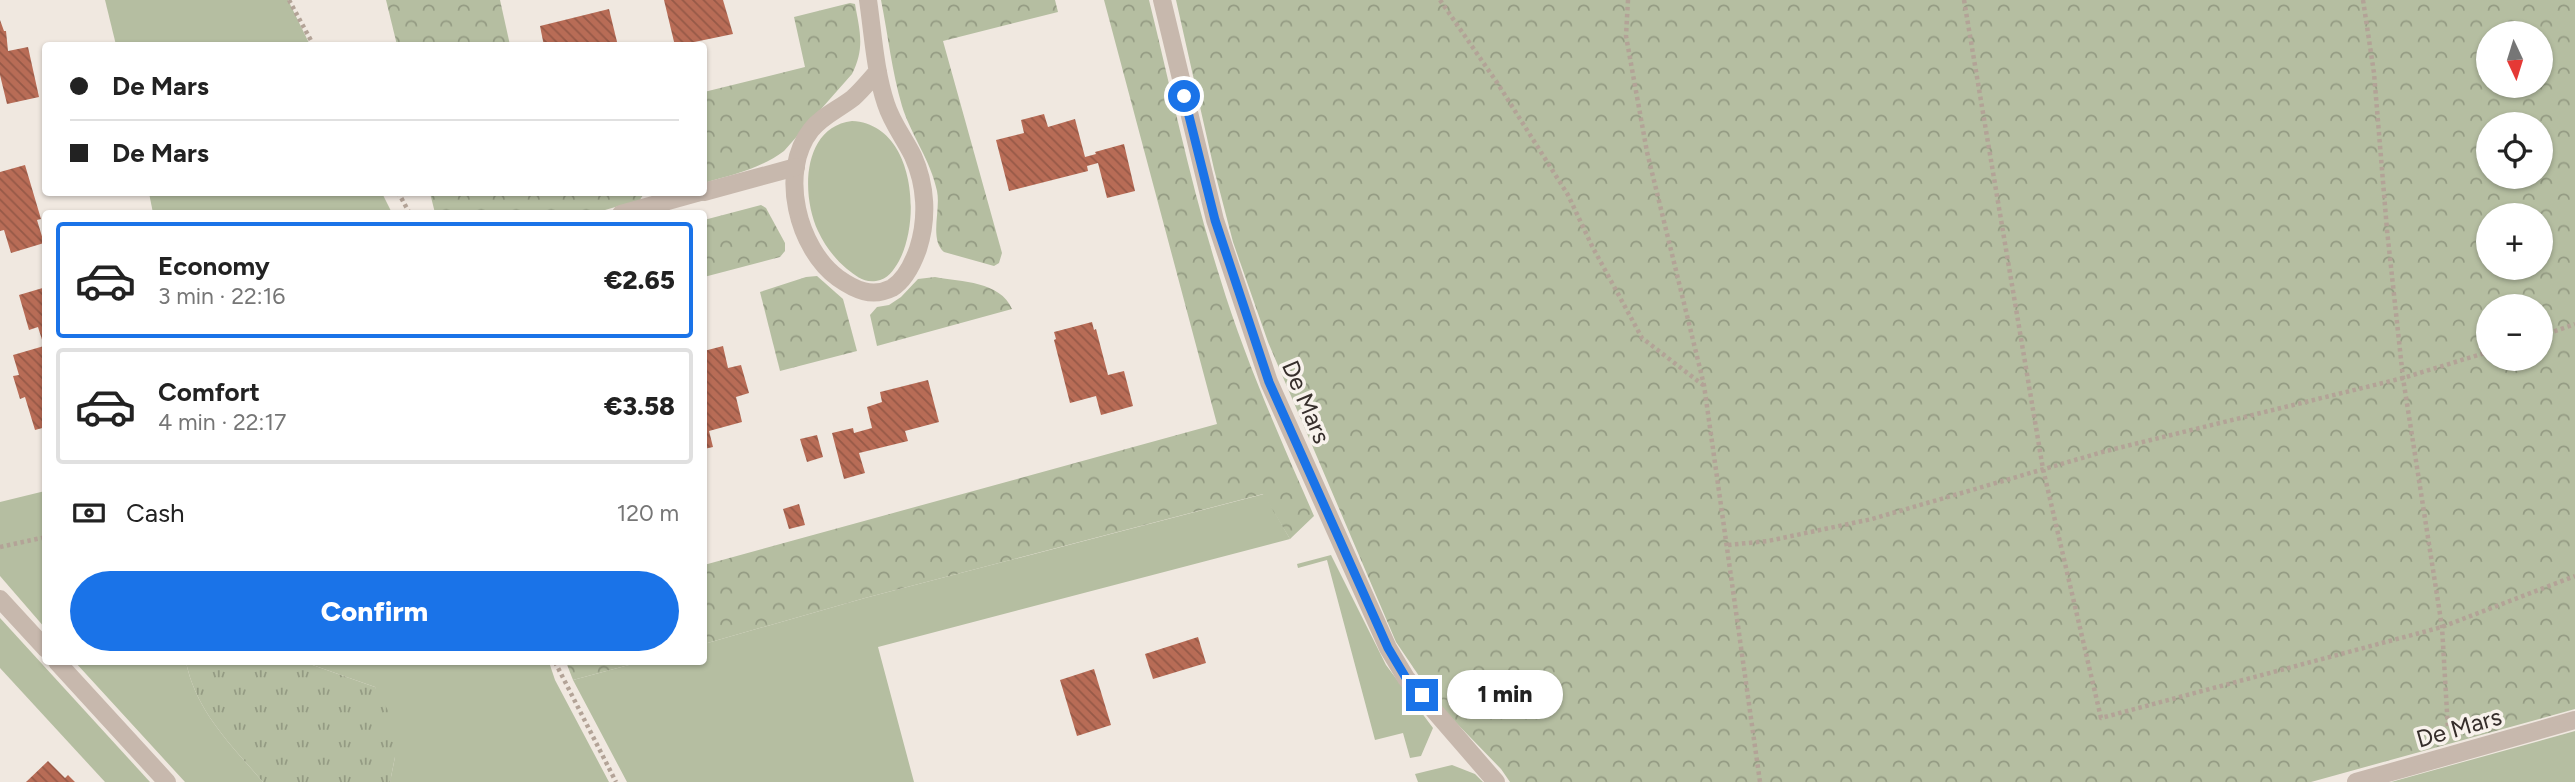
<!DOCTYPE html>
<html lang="en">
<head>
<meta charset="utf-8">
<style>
  :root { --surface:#fff; --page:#f2f2f2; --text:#222; --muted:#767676; --line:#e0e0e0; --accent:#1a73e8 }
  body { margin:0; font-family:Figtree,sans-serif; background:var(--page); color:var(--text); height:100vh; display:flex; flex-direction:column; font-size:26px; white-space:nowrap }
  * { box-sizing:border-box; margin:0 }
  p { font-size:23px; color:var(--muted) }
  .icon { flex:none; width:38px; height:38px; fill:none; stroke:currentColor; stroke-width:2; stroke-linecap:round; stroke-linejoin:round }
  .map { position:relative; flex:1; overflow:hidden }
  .details { position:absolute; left:42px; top:210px; width:665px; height:455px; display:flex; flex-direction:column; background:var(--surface); border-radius:7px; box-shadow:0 2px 5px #0004 }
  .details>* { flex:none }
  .banner { position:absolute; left:42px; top:42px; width:665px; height:154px; border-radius:7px; box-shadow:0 2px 5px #0004; display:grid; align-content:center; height:154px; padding:0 28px; background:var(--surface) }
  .needle { width:46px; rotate:176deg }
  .tools { position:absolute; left:2476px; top:21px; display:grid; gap:14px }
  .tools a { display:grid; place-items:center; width:77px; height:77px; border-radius:50%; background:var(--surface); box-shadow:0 2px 5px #0004; font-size:35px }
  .end { position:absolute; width:32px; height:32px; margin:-16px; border:9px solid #1a73e8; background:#fff; box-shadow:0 0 0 4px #fff }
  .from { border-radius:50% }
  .bubble { position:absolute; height:49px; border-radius:24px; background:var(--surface); box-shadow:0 2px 5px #0004; font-size:23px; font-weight:800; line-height:49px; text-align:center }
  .banner b { display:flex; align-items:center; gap:24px; height:66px; font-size:26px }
  .banner b+b { border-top:2px solid var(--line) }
  .banner i { width:18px; height:18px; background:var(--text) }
  ul { padding:12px 0 0; list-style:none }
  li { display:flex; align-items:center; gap:21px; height:116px; margin:0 14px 10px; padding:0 14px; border:4px solid var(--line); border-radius:7px }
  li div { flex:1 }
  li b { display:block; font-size:26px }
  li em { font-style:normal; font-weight:800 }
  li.active { border-color:var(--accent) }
  li>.icon { width:63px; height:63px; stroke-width:1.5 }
  .pay { display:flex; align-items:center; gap:18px; height:77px; padding:0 28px; font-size:26px }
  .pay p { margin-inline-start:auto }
  .cta { display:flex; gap:14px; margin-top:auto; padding:14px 28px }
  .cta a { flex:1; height:80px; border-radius:42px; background:var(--accent); color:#fff; font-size:28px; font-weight:800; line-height:80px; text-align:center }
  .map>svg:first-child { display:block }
</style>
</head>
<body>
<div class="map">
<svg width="2575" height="782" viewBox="0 0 2575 782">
  <defs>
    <pattern id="forest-crowns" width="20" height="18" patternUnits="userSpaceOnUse" patternTransform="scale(1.75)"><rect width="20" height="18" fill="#b5bea1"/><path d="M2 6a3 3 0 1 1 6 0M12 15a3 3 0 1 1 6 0" fill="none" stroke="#949b83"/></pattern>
    <pattern id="park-tufts" width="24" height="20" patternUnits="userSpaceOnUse" patternTransform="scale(1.75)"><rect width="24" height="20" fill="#b5bea1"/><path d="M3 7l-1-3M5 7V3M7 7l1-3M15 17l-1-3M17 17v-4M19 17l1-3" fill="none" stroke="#949b83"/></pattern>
    <pattern id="building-back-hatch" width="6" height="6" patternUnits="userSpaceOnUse" patternTransform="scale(1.75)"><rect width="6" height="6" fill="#b86c56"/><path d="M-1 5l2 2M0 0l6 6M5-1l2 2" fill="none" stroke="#965947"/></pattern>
  </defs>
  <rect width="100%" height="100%" fill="#f0e8e0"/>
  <g fill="#b5bea1">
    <path d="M105,0h183l22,45h-194z"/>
    <path d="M852,121c62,3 70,97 47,140 -6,10 -11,18 -23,20 -12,2 -20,-5 -29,-12 -12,-10 -22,-23 -29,-38 -17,-36 -16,-104 34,-110z"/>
    <path d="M149,193h233l10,20h-239z"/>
    <path d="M45,491h1l-1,137 -45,-52v-74z"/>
    <path d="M1264,494l26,45 -412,108 36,135h-287l-54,-102 67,-18h64v-18l161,-46z"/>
    <path d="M1331,555l55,110 47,63 -12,28 -11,2 -7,-25 -28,7 -48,-180 -29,8 -1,-4z"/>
    <path d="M0,618l150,164h-45l-105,-114z"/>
    <path d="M75,662h111c10,49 45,83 77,120h-78z"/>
    <path d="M304,662h245l6,18 54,102h-219l5,-25 -20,-70z"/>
    <path d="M2575,731v51h-184z"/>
    <path d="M1452,765l23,9 8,8h-65l-3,-8z"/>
  </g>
  <g fill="url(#forest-crowns)" fill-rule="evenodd">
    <path d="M386,0h114l10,45h-113z"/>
    <path d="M881,0h174l3,12 -115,29 59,212 -3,10 -5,3 -50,-14c-15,-13 -3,-42 -7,-61 -6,-30 -26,-56 -35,-85 -10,-34 -14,-71 -21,-106z"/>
    <path d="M1104,0h45c23,93 42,187 71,278 25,82 60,160 94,238l-24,23 -27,-45 -398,104 -161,46v-79l513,-141z"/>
    <path d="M1176,0h1399v709l-264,73h-801l-9,-13 -63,-65 -42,-62 -128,-300 -35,-100 -19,-73zM2488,33h53v53h-53zM2488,124h53v53h-53zM2488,215h53v53h-53zM2488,306h53v53h-53z"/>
    <path d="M850,3l5,1c5,28 10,44 -3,70l-68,77c-24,18 -52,24 -80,32v-91l101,-25 -11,-50z"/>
    <path d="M430,193h214l-4,7 -49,14 -156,-1z"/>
    <path d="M761,205l5,3 19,35v8l-5,6 -76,20v-57z"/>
    <path d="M817,276l26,23 14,52 -77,20 -20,-79 46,-15z"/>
    <path d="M935,277c27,5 65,4 77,32l-135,37 -7,-31 7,-8 12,-2 12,-8 17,-18z"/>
    <path d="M566,662h74l-67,18z"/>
  </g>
  <path fill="url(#park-tufts)" d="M186,662h118l71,25 20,36v34l-5,25h-127c-32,-37 -67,-71 -77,-120z"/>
  <g fill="url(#building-back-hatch)">
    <path d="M664,0h59l10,34 -58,12z"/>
    <path d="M609,9l9,37h-74l-4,-20z"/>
    <path d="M0,20l4,11h2l2,20 20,-4 11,50 -32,7 -7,-29z"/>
    <path d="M1044,114l4,13 27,-8 10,38 11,-3 -1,-2 29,-8 11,47 -28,7 -9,-35 -11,3 1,5 -79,20 -13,-51 28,-7 -3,-13z"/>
    <path d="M25,165l16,54 -4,1 7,23 -33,10 -7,-23 -4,1v-59z"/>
    <path d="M46,287v140l-11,3 -10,-33 -5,2 -7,-23 6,-1 -6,-20 31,-9 -6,-19 -9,3 -10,-35z"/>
    <path d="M1092,322l2,8 2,-1 12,46 16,-4 9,35 -32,9 -5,-19 -26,7 -16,-63 2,-1 -2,-7z"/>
    <path d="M723,346l5,22 13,-3 8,28 -13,4 6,25 -33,9 4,16 -9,2v-98z"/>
    <path d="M928,380l11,42 -34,9 3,10 -49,12 6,20 -21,6 -12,-46 21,-5 1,5 18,-5 -5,-21 15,-5 -2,-10z"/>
    <path d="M817,435l6,22 -16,5 -7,-23z"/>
    <path d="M799,504l6,21 -16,4 -6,-20z"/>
    <path d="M1198,637l8,26 -53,16 -8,-25z"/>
    <path d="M1094,669l17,56 -34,11 -17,-56z"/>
    <path d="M48,761l17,17 3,-3 7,7h-49z"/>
  </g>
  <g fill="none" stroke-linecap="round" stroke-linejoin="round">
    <g stroke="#b3a397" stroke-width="4.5" stroke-dasharray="3.5 3.5" stroke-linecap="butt">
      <path d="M289,0l25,46"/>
      <path d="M1440,0l58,84 70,111 24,51 50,92 61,47"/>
      <path d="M1628,0l-2,36 21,116 57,233 56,397"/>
      <path d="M1964,0l79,469 58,249 341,-91 133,-51"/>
      <path d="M2363,0l11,73 13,157 16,148 39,249 6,102"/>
      <path d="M398,192l12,22"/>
      <path d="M2541,336l34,-12"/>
      <path d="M1728,545l40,-4 104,-22 234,-68 297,-73 85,-26"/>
      <path d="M0,547l46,-10"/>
      <path d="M555,662l61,120"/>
    </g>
    <g stroke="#c7b8ad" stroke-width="18">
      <path d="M868,0c5,34 7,71 18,104 6,19 18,34 27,52 13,29 15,62 5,93 -5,14 -13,31 -26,39 -20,10 -37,2 -54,-10 -40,-29 -60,-106 -27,-148 11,-14 28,-21 42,-32 9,-8 17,-18 25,-27"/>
      <path d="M1162,0l53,220 54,162 119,266 18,30 90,104"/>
      <path d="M704,192l92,-25"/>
      <path d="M621,214l79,-22"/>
      <path d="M0,599l46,50"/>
      <path d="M57,662l110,120"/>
      <path d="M2356,782l219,-62"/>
    </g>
  </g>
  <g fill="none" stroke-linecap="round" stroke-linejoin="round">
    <path stroke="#1a73e8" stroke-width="9" d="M1184,96l31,124 54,162 119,266 18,30 16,17"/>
  </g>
  <g text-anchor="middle" stroke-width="7" stroke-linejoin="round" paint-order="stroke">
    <g font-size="24" fill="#362e2b" stroke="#f8f2ec">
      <text transform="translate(1306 402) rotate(67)" y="8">De Mars</text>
      <text transform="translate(2459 728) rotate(-16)" y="8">De Mars</text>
    </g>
  </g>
</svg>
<div class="tools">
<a><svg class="needle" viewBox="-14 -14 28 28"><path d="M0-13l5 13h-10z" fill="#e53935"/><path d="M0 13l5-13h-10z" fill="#767676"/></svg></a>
<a><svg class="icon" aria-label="locate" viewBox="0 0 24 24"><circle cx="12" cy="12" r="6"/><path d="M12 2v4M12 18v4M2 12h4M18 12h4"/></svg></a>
<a>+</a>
<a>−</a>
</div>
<i class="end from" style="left:1184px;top:96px"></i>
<i class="end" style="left:1422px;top:695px"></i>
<div class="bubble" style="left:1447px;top:670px;width:116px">1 min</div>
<div class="banner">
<b><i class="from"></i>De Mars</b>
<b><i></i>De Mars</b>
</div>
<section class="details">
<ul>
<li class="active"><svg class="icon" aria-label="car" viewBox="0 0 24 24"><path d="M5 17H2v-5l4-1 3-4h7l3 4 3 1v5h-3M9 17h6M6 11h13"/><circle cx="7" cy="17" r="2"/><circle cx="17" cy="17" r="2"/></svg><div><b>Economy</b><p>3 min · 22:16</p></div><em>€2.65</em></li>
<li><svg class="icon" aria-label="car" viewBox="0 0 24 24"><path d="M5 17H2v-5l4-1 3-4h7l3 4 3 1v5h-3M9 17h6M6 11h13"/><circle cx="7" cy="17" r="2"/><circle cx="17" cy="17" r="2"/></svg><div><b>Comfort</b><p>4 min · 22:17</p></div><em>€3.58</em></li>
</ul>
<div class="pay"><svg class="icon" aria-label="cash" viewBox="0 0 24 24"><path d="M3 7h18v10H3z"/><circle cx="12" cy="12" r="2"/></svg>Cash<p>120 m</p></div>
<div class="cta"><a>Confirm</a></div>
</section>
</div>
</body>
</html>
